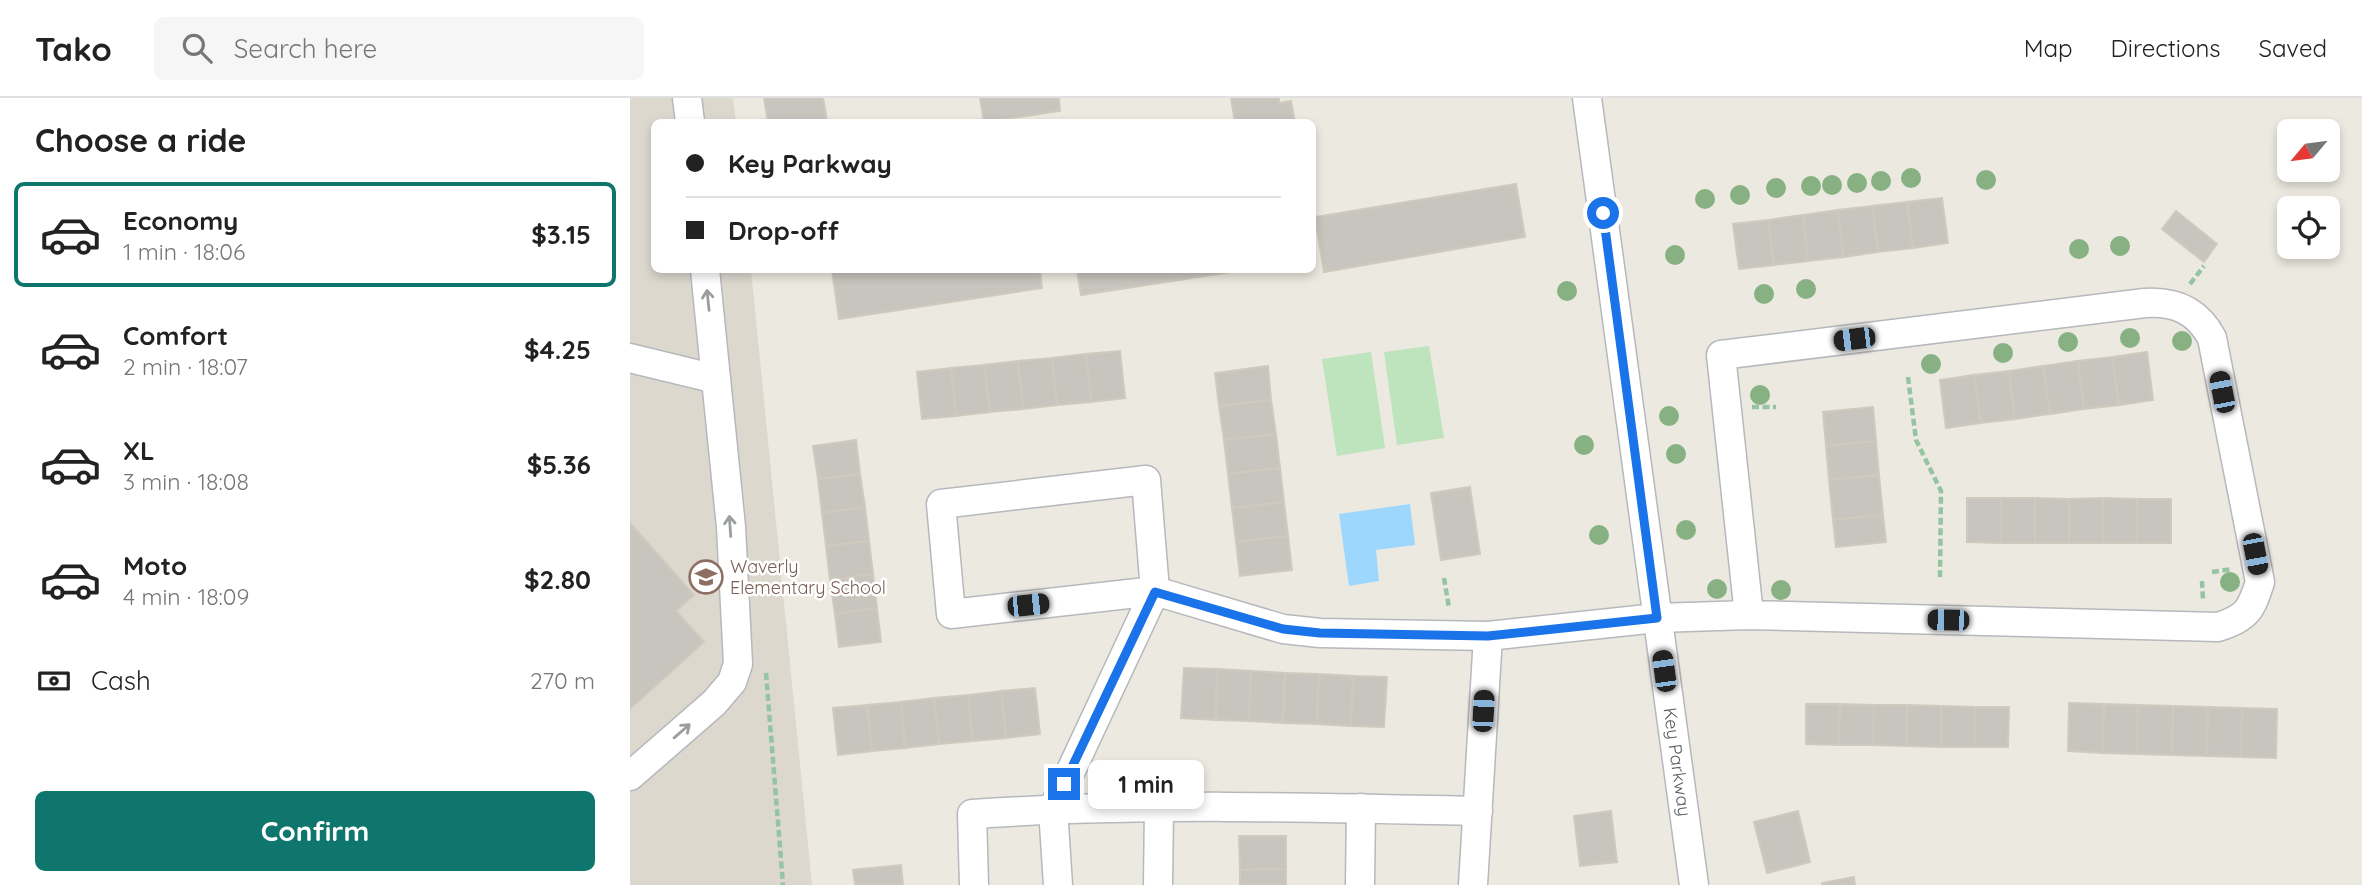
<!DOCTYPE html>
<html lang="en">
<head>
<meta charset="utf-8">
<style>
  :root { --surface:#fff; --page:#f6f6f6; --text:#222; --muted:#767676; --line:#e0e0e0; --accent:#0f766e }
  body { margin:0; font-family:Quicksand,sans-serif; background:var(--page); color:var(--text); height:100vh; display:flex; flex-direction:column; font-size:26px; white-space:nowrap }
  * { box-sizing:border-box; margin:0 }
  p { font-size:23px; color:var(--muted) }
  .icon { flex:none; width:38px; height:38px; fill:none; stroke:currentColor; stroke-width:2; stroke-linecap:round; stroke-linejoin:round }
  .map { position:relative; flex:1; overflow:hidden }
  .side { display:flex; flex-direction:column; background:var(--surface); width:630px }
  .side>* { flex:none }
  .guide { position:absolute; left:21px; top:21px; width:665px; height:154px; border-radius:10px; box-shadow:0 4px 10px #0003; display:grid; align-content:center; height:154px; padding:0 35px; background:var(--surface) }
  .needle { width:46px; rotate:241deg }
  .controls { position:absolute; left:1647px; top:21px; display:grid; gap:14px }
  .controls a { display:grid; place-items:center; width:63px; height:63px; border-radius:10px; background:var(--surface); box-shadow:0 4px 10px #0003; font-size:35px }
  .end { position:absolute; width:32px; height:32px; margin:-16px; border:9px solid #1a73e8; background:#fff; box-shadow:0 0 0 4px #fff }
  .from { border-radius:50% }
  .bubble { position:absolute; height:49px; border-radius:10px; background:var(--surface); box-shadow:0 4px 10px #0003; font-size:23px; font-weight:700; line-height:49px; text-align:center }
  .car { position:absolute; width:21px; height:42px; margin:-21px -10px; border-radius:9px; box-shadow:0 0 5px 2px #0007; background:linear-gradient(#222 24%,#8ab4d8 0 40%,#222 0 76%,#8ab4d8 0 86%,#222 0) }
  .guide b { display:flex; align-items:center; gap:24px; height:66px; font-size:26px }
  .guide b+b { border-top:2px solid var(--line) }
  .guide i { width:18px; height:18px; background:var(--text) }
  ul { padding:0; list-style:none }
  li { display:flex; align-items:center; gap:21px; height:105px; margin:0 14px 10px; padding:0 21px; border:4px solid transparent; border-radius:10px }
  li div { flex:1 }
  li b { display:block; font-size:26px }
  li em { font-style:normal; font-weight:700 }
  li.selected { border-color:var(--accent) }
  li>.icon { width:63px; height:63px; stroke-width:1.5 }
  h2 { padding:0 35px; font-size:32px; line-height:84px }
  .pay { display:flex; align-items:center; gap:18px; height:77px; padding:0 35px; font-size:26px }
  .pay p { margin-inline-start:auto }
  .button { display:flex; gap:14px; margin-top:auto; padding:14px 35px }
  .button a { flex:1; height:80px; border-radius:10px; background:var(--accent); color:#fff; font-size:28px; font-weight:700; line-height:80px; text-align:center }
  header { display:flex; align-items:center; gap:42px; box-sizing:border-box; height:98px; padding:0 35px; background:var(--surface); border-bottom:2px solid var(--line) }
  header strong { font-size:33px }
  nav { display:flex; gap:38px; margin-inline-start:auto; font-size:24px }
  .search { width:490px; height:63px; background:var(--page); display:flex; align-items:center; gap:18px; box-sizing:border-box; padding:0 24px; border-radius:10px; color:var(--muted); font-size:26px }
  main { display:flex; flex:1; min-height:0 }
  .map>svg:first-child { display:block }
</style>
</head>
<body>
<header>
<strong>Tako</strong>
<div class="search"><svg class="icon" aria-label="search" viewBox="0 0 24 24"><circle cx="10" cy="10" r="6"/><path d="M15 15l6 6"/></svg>Search here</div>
<nav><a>Map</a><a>Directions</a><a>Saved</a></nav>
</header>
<main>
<section class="side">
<h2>Choose a ride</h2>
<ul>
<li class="selected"><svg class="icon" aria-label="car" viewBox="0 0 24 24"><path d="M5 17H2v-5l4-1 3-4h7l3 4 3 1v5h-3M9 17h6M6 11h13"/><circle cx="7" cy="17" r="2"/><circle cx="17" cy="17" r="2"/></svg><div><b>Economy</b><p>1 min · 18:06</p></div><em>$3.15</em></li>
<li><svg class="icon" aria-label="car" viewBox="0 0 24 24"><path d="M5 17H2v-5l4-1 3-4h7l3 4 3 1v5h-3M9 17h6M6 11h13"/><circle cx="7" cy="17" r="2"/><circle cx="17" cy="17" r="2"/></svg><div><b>Comfort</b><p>2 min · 18:07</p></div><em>$4.25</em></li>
<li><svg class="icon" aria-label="car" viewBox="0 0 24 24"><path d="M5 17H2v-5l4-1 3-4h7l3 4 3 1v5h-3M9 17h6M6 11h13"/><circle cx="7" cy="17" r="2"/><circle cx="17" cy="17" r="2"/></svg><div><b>XL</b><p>3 min · 18:08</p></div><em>$5.36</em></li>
<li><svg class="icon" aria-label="car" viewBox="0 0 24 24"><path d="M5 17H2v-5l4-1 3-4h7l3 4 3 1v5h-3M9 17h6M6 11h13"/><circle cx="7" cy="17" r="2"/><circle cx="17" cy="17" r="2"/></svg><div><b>Moto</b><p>4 min · 18:09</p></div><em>$2.80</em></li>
</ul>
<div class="pay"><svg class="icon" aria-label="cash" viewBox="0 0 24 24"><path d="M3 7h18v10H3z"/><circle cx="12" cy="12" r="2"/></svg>Cash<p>270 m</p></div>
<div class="button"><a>Confirm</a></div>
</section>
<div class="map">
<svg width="1732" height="787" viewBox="0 0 1732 787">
  <rect width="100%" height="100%" fill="#ece9e0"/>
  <path fill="#dcd8ce" d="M0,0h103l3,24h-82v148h97l61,615h-182z"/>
  <g fill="#bde4bc">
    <path d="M799,248l15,92 -47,7 -13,-93z"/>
    <path d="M741,254l14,96 -48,8 -15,-97z"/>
  </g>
  <path fill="#9ed7fe" d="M780,406l5,41 -39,5 3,31 -30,5 -10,-72z"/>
  <g fill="#c8c5bf" stroke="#d0cabe" stroke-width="2">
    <path d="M134,0h59l4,23 -59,1z"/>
    <path d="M350,0h79l1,13 -76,11z"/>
    <path d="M601,0h48v5l12,-2 4,21h-60z"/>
    <path d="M886,86l9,53 -201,35 -9,-55z"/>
    <path d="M1312,100l6,45 -35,5 -6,-46z"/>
    <path d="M1277,104l6,46 -35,4 -6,-46z"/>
    <path d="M1242,108l6,46 -35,5 -5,-47z"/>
    <path d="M1208,112l5,47 -35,4 -5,-46z"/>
    <path d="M1546,113l41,33 -13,18 -42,-33z"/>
    <path d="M1173,117l5,46 -34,4 -6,-45z"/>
    <path d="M1138,122l6,45 -35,4 -6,-45z"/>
    <path d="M202,172h208l2,18 -203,31z"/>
    <path d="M447,172h167l-163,25z"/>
    <path d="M490,253l5,47 -34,4 -5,-48z"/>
    <path d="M1517,254l6,48 -34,5 -7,-48z"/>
    <path d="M456,256l5,48 -34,3 -5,-47z"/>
    <path d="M1482,259l7,48 -35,4 -6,-48z"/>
    <path d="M422,260l5,47 -34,4 -5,-48z"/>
    <path d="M388,263l5,48 -33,3 -6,-47z"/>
    <path d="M1448,263l6,48 -34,5 -7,-48z"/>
    <path d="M354,267l6,47 -34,4 -5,-48z"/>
    <path d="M638,268l3,34 -52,6 -4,-33z"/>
    <path d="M1413,268l7,48 -35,5 -6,-48z"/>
    <path d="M321,270l5,48 -34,3 -5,-47z"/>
    <path d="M1379,273l6,48 -34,4 -7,-48z"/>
    <path d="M1344,277l7,48 -35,5 -6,-48z"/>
    <path d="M641,302l5,34 -52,6 -5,-34z"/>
    <path d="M1243,309l3,34 -50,5 -3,-34z"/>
    <path d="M646,336l4,34 -52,6 -4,-34z"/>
    <path d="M226,342l4,34 -42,5 -5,-33z"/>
    <path d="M1246,343l3,34 -50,5 -3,-34z"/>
    <path d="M650,370l4,34 -52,6 -4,-34z"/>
    <path d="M230,376l5,33 -43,6 -4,-34z"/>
    <path d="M1249,377l4,40 -50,5 -4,-40z"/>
    <path d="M840,389l10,67 -39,6 -10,-67z"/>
    <path d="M1337,400h34v45l-34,-1z"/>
    <rect x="1371" y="400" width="34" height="45"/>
    <path d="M1405,400l34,1v44h-34z"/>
    <path d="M1473,400l34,1v44h-34z"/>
    <path d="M1473,400v45h-34v-44z"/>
    <rect x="1507" y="401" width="34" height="44"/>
    <path d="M654,404l4,34 -52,6 -4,-34z"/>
    <path d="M235,409l4,34 -43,5 -4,-33z"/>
    <path d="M1253,417l3,27 -50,5 -3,-27z"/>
    <path d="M0,425l64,72 -18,16 28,31 -74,67z"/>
    <path d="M658,438l4,34 -52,6 -4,-34z"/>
    <path d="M239,443l4,33 -43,6 -4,-34z"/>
    <path d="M243,476l4,34 -42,6 -5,-34z"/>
    <path d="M247,510l4,34 -42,5 -4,-33z"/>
    <path d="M554,570l33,1 -1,51 -35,-2z"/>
    <path d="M587,571l34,2 -2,50 -33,-1z"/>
    <path d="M621,573l34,2 -2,50 -34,-2z"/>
    <path d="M655,575l34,1 -2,50 -34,-1z"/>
    <path d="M689,576l34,2 -2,50 -34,-2z"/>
    <path d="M723,578l34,1 -3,50 -33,-1z"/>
    <path d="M405,590l5,46 -34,4 -5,-47z"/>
    <path d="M371,593l5,47 -33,3 -5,-46z"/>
    <path d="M338,597l5,46 -34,3 -5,-46z"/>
    <path d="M304,600l5,46 -34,4 -4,-46z"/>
    <path d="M271,604l4,46 -33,3 -5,-46z"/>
    <path d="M1439,605l35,1 -1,49 -35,-2z"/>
    <path d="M1176,606h34l-1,41 -33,-1z"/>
    <path d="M1210,606l34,1 -1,40h-34z"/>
    <path d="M1474,606l34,1 -1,49 -34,-1z"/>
    <path d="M237,607l5,46 -34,4 -5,-47z"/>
    <path d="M1244,607h33v41l-34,-1z"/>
    <path d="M1277,607l34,1v41l-34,-1z"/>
    <path d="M1508,607l35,1 -1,49 -35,-1z"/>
    <path d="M1311,608l34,1v40h-34z"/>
    <path d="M1543,608l35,1 -1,49 -35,-1z"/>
    <path d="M1345,609h34l-1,40h-33z"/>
    <path d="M1578,609l34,1 -1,49 -34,-1z"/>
    <path d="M1612,610l35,1 -1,49 -35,-1z"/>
    <path d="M981,713l6,51 -37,4 -6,-50z"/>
    <path d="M1168,713l12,51 -43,11 -13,-51z"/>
    <path d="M609,738h47v33l-46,1z"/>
    <path d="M271,767l2,20h-48l-2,-15z"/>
    <path d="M656,771v16h-46v-15z"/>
    <path d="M1224,779l1,8h-33v-2z"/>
  </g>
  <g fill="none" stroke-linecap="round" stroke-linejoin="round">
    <defs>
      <g id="minor">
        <path d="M57,0l3,24"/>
        <path d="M957,0l107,787"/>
        <path d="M0,260l86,21"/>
        <path d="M516,382l9,111 -204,23 -10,-110z"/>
        <path d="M0,678l84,-73 18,-21 6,-18 -7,-137 -26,-257"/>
        <path d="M344,787l-2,-71c168,-11 337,-7 506,-3"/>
        <path d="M428,787l-5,-76 102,-218 128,38 37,4 168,3 169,-18 92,-3 469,12c29,-9 33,-17 42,-45l-48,-244c-15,-28 -37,-37 -67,-35l-424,52 28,260"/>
        <path d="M528,787l1,-78"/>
        <path d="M730,787l1,-77"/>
        <path d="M843,787l15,-249"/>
      </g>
    </defs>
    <use href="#minor" stroke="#b6b8bd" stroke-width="31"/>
    <g stroke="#95c4a2" stroke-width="4.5" stroke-dasharray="7 3.5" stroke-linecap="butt">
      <path d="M1560,186l14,-18"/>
      <path d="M1278,279l8,63 25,51 -1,86"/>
      <path d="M1122,309h24"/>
      <path d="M1582,474l20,-3"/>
      <path d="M814,480l5,30"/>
      <path d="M1572,483l1,19"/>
      <path d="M136,575l17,212"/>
    </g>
    <use href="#minor" stroke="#fff" stroke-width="28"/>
  </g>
  <g fill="#87b183">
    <circle cx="1281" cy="80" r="10"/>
    <circle cx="1356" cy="82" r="10"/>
    <circle cx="1251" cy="83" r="10"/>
    <circle cx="1227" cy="85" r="10"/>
    <circle cx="1202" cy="87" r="10"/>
    <circle cx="1181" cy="88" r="10"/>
    <circle cx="1146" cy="90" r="10"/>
    <circle cx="1110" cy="97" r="10"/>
    <circle cx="1075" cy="101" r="10"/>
    <circle cx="1490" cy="148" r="10"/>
    <circle cx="1449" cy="151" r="10"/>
    <circle cx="1045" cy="157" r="10"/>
    <circle cx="1176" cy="191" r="10"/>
    <circle cx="937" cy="193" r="10"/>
    <circle cx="1134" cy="196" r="10"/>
    <circle cx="1500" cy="240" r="10"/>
    <circle cx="1552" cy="243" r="10"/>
    <circle cx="1438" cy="244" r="10"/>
    <circle cx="1373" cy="255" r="10"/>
    <circle cx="1301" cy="266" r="10"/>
    <circle cx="1130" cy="297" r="10"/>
    <circle cx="1039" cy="318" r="10"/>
    <circle cx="954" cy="347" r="10"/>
    <circle cx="1046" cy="356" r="10"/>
    <circle cx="1056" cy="432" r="10"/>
    <circle cx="969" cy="437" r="10"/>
    <circle cx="1600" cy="484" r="10"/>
    <circle cx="1087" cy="491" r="10"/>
    <circle cx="1151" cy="492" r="10"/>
  </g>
  <defs><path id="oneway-shaft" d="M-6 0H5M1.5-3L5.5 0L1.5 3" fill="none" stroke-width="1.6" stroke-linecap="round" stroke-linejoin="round" transform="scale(1.75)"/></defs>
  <g stroke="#9b9ea0">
    <use href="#oneway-shaft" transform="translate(78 202) rotate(-96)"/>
    <use href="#oneway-shaft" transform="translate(100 428) rotate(-94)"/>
    <use href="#oneway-shaft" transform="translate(52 633) rotate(-41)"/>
  </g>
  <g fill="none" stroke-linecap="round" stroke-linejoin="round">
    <path stroke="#1a73e8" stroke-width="9" d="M434,686l91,-192 128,37 37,4 168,3 169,-18 -54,-405"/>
  </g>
  <defs>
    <symbol id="school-ring" viewBox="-11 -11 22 22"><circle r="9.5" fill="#fff" stroke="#8d6e63" stroke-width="1.5"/><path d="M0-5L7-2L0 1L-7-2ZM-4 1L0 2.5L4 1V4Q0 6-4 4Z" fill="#8d6e63"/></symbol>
  </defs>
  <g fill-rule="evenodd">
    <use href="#school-ring" x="57" y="460" width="38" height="38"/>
  </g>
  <g text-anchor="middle" stroke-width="5" stroke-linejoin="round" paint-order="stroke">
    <g font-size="18" fill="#785e54" stroke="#fff" text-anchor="start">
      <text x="100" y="475">Waverly<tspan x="100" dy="21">Elementary School</tspan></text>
    </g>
    <g font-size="18" fill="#595d61" stroke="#fff">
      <text transform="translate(1047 664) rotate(82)" y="6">Key Parkway</text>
    </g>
  </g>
</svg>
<div class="controls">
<a><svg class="needle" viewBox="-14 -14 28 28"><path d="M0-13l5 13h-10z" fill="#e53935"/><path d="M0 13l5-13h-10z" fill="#767676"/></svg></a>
<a><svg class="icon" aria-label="locate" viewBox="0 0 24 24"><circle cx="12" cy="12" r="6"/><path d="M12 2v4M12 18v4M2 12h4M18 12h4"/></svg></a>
</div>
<i class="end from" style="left:973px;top:115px"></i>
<i class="end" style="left:434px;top:686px"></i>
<div class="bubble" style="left:458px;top:662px;width:116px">1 min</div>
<i class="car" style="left:1224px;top:241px;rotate:263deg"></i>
<i class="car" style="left:1592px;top:294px;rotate:349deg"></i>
<i class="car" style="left:1625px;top:456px;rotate:169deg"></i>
<i class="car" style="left:398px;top:507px;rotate:84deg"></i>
<i class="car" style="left:1318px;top:522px;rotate:271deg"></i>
<i class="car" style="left:1034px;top:573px;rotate:352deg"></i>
<i class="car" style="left:853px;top:613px;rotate:3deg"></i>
<div class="guide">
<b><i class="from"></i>Key Parkway</b>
<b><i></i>Drop-off</b>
</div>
</div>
</main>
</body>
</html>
